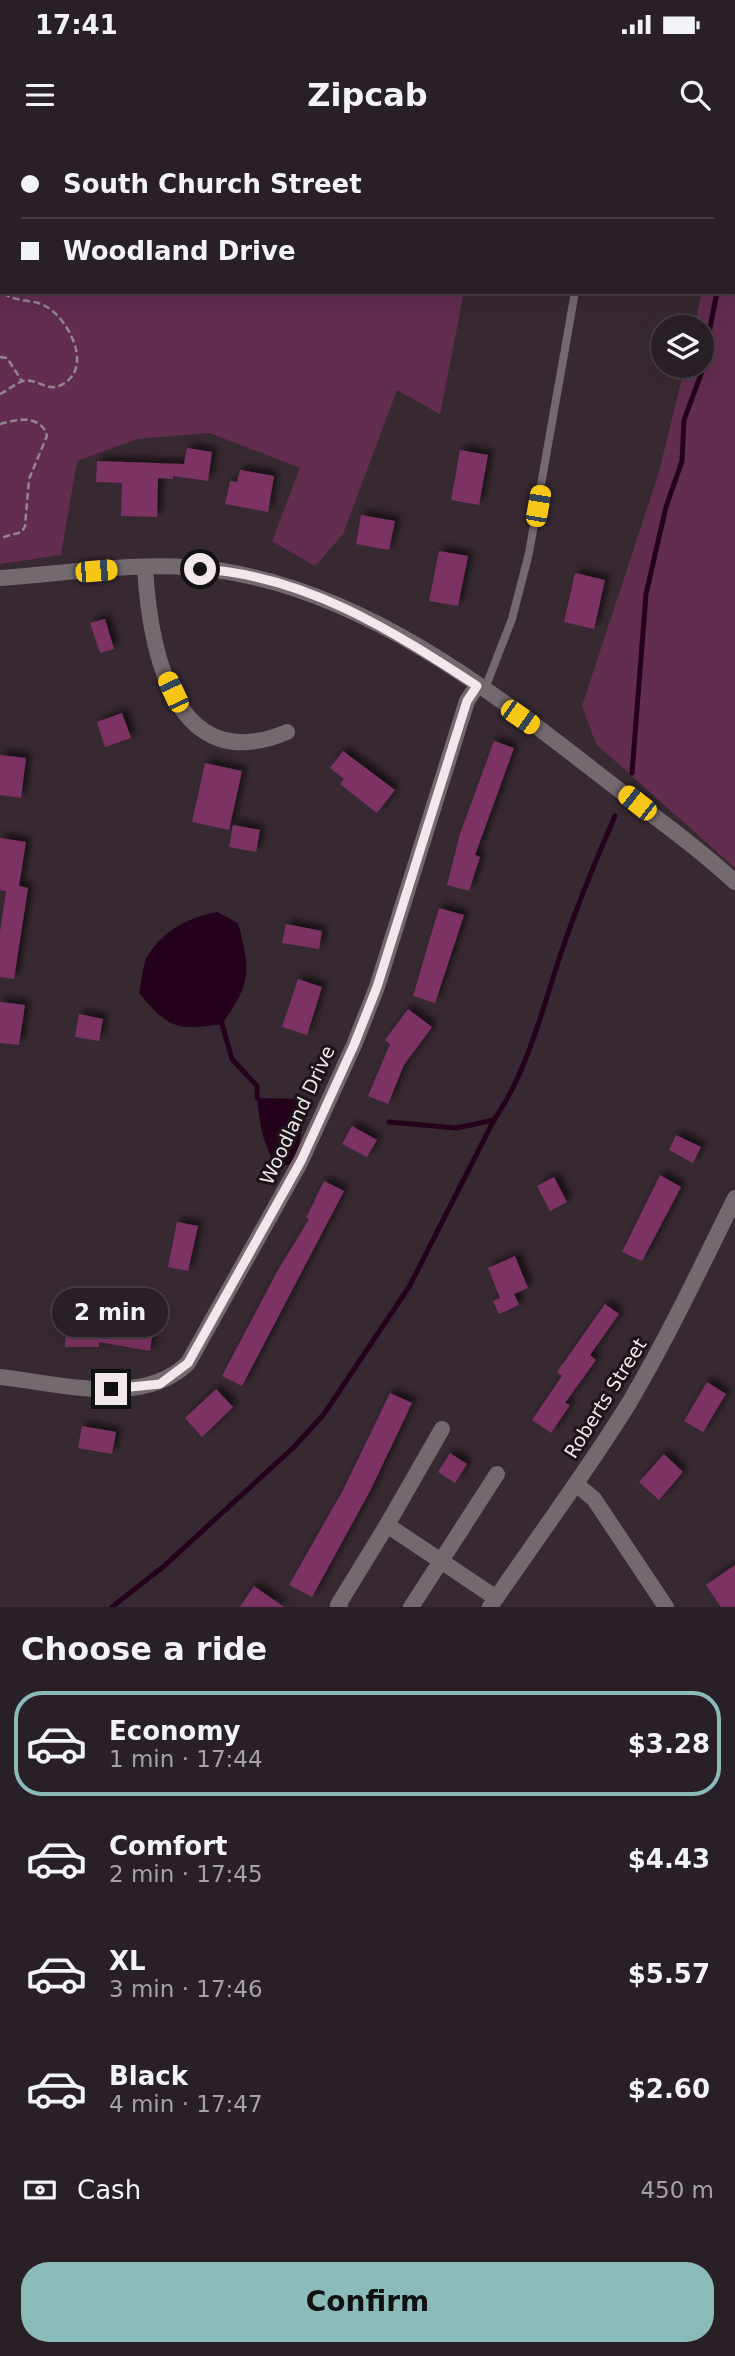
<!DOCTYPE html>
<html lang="en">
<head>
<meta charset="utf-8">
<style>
  :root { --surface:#291f26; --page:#352c32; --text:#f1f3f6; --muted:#a5a2a7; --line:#453d43; --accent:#8bbbb9 }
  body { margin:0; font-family:"DejaVu Sans",sans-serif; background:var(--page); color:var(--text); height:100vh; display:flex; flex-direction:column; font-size:26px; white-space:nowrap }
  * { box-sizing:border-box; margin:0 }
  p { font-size:23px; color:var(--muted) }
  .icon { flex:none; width:38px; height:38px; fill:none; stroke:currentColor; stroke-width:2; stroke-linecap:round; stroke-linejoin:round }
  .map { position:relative; height:1467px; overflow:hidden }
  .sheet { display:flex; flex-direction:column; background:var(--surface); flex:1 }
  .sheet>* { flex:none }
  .hud { position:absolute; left:0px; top:0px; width:735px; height:154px; box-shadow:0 7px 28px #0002,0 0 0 2px var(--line); display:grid; align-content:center; height:154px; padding:0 21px; background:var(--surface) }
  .controls { position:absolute; left:651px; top:175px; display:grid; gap:14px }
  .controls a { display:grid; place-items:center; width:63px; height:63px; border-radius:50%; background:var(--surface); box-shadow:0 7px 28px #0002,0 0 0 2px var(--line); font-size:35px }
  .end { position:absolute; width:32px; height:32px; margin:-16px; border:9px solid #f1e7ec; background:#111; box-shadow:0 0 0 4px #111 }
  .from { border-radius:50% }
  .bubble { position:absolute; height:49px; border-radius:24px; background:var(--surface); box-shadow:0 7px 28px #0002,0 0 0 2px var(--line); font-size:23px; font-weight:700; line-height:49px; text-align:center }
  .car { position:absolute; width:21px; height:42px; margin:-21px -10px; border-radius:9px; box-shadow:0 0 5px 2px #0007; background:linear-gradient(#f5c518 24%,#345 0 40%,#f5c518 0 76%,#345 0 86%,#f5c518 0) }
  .hud b { display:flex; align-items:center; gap:24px; height:66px; font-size:26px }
  .hud b+b { border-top:2px solid var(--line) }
  .hud i { width:18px; height:18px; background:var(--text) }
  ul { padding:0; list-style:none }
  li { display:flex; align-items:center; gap:21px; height:105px; margin:0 14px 10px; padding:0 7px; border:4px solid transparent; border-radius:28px }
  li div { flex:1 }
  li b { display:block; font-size:26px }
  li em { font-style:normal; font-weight:700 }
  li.current { border-color:var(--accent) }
  li>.icon { width:63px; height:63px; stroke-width:1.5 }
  h2 { padding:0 21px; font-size:32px; line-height:84px }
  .pay { display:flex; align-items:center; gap:18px; height:77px; padding:0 21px; font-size:26px }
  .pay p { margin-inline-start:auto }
  .action { display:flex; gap:14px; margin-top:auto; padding:14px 21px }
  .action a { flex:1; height:80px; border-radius:28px; background:var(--accent); color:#111; font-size:28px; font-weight:700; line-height:80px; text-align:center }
  .status { display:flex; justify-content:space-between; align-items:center; height:49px; padding:0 35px; background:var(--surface); direction:ltr }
  .status svg { height:19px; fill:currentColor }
  header { display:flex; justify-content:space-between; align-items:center; height:91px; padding:0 21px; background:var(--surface); font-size:32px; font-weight:700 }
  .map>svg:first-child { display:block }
</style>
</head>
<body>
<div class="status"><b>17:41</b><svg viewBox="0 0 49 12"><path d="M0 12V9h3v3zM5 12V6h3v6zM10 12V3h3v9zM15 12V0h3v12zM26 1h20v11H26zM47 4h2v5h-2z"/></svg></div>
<header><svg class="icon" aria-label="menu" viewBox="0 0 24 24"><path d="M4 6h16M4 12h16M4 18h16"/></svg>Zipcab<svg class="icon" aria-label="search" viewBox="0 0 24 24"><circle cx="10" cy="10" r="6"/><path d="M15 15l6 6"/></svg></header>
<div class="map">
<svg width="735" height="1467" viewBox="0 0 735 1467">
  <defs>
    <filter id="shadow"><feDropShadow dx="5" dy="-5" stdDeviation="3.5" flood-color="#0009"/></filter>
  </defs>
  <rect width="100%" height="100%" fill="#372932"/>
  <g fill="#632d50">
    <path d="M0,0h419l-417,2v150h462l-24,122 -43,-24 -54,144 -28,32 -43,-25 28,-73 -90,-35 -73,6 -60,22 -16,94 -61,9z"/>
    <path d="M484,0h251v728l-139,-124 -14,-38 77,-234 26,-106h17v-39h-8l8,-35h31v-150z"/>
  </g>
  <g fill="#25021b">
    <path d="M217,772l21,11c13,47 13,61 -16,101 -46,7 -54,4 -83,-31 3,-12 3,-28 9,-38 16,-25 41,-38 69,-43z"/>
    <path d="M257,958l49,1 -8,55 -9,11h-8c-18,-8 -22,-49 -24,-67z"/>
  </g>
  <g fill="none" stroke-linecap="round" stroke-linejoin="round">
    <g stroke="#25021b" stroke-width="5">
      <path d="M733,14h2"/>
      <path d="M0,16l2,2"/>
      <path d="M0,34l2,-2"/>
      <path d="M733,81l2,-7"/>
      <path d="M632,633l14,-179 20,-87 16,-46 2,-41 17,-46 16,-82"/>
      <path d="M222,884l10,35 25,27v12"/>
      <path d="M389,982l67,6 38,-8"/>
      <path d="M112,1467l51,-40 131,-120 30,-33 85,-127 85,-167c33,-48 48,-109 66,-164 16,-48 35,-94 55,-140"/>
    </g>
  </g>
  <g fill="#7c3263" filter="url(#shadow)">
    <path d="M187,308l25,4 -4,29 -35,-5v3l-15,-1 -1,39 -36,-1 1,-33 -26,-1 1,-21 87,3z"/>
    <path d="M460,310l28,5 -9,50 -28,-5z"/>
    <path d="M240,330l34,6 -6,36 -43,-8 5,-23 7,1z"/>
    <path d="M361,375l34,6 -6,29 -33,-6z"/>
    <path d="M439,411l29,5 -10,50 -29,-5z"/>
    <path d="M575,433l30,7 -11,49 -30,-7z"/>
    <path d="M105,479l9,30 -14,4 -10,-30z"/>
    <path d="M122,573l9,25 -26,9 -8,-25z"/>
    <path d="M494,601l20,7 -39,107 5,2 -11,34 -22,-6 13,-51z"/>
    <path d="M343,611l52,39 -18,23 -37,-29 4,-5 -14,-11z"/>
    <path d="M0,615l26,3 -5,40 -21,-3z"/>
    <path d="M205,623l37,8 -13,59 -37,-8z"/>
    <path d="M233,685l27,5 -4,22 -27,-5z"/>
    <path d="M0,698l26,4 -7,44 9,2 -14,91 -14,-2v-45l6,-41 -6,-1z"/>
    <path d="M439,768l25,7 -29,88 -22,-7z"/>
    <path d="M286,784l36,7 -3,18 -37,-6z"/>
    <path d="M298,839l24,8 -15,48 -25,-8z"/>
    <path d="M0,862l25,3 -6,40 -19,-2z"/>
    <path d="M408,869l24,18 -28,38 -16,39 -20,-8 22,-52 -5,-4z"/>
    <path d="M79,874l24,5 -4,22 -24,-4z"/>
    <path d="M352,986l25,14 -10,17 -25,-13z"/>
    <path d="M676,995l25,12 -8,16 -24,-13z"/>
    <path d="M660,1035l21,12 -39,74 -20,-9z"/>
    <path d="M554,1037l13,25 -17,9 -13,-25z"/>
    <path d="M324,1041l20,10 -102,195 -20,-10 56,-106 31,-51 -3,-1z"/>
    <path d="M177,1082l21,4 -10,45 -20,-4z"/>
    <path d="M515,1116l13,32 -14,6 5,11 -20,9 -6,-13 7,-3 -12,-30z"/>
    <path d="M605,1164l14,10 -29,41 6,5 -31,43 5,2 -19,28 -19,-13 30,-44 -5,-4z"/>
    <path d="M121,1182l32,6 -3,23 -51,-9v5h-34l1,-23z"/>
    <path d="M707,1242l19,12 -23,38 -19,-11z"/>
    <path d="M216,1249l17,18 -31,30 -17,-19z"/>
    <path d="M390,1253l22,10 -42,88 -58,106 -23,-12 54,-95z"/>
    <path d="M82,1286l34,6 -4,22 -34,-6z"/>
    <path d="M450,1313l17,11 -12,19 -17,-11z"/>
    <path d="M664,1314l19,18 -24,28 -20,-18z"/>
    <path d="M735,1425v42h-14l-15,-22z"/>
    <path d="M254,1446l30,21h-44z"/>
  </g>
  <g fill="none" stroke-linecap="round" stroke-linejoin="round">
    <g stroke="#93878e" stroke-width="2.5" stroke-dasharray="7 3.5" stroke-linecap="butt">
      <path d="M26,0l1,2"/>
      <path d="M98,0l1,2"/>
      <path d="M0,37h2"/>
      <path d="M0,66l2,1"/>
      <path d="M0,143l2,-3"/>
      <path d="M0,217l7,1 15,23"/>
      <path d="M0,254c7,-3 16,-11 23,-13 14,-3 22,10 36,5 36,-15 11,-65 -12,-79 -14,-9 -33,-4 -45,-15"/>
      <path d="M0,284c17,-5 41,-10 47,12l-18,43 -4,47 -3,6 -22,6"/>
    </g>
    <path stroke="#726a6e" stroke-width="8" d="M484,551l28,-72 17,-66 46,-261"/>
    <g stroke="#726a6e" stroke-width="16">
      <path d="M145,428c5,82 29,212 142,164"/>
      <path d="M0,438c71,-5 147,-18 217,-8 150,22 276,122 393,213 42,32 86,63 125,99"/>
      <path d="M0,1237c58,6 143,31 188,-14l113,-202 53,-116 23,-58 90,-286 10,-15"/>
      <path d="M442,1289l-55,96 54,36 56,-87"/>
      <path d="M576,1344l18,15 72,108"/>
      <path d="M340,1467l-2,-2 49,-80"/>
      <path d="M411,1467l30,-46 55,37"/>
      <path d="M490,1467c46,-68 96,-134 139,-204 39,-66 72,-136 106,-205"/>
    </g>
  </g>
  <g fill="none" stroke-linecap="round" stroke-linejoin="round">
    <path stroke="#f1e7ec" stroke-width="9" d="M111,1249l49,-5 28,-21 113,-202 53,-116 23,-58 90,-286 10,-15c-86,-56 -172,-111 -277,-117"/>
  </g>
  <g text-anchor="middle" stroke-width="6" stroke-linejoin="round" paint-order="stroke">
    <g font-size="19" fill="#f1e7ec" stroke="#1b1418">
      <text transform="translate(297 975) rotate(-65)" y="7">Woodland Drive</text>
      <text transform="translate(605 1258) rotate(-58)" y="7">Roberts Street</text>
    </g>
  </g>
</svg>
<div class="controls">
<a><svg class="icon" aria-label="layers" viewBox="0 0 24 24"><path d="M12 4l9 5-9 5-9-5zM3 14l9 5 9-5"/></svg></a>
</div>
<i class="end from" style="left:200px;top:429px"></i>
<i class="end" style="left:111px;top:1249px"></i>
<div class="bubble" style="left:52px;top:1148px;width:116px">2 min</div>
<i class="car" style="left:538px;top:366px;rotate:10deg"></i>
<i class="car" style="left:96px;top:431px;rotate:85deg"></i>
<i class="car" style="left:173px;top:552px;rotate:335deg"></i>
<i class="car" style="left:520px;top:577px;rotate:125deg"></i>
<i class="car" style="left:637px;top:663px;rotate:308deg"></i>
<div class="hud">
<b><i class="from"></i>South Church Street</b>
<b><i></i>Woodland Drive</b>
</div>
</div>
<section class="sheet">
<h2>Choose a ride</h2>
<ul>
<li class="current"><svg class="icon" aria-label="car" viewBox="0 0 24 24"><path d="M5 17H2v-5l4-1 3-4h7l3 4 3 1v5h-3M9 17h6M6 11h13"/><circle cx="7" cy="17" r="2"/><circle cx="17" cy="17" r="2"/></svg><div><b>Economy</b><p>1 min · 17:44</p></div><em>$3.28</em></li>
<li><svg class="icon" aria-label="car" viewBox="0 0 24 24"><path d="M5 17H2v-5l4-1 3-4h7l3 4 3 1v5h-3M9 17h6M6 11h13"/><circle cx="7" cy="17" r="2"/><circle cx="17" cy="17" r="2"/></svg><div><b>Comfort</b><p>2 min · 17:45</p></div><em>$4.43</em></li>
<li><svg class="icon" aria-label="car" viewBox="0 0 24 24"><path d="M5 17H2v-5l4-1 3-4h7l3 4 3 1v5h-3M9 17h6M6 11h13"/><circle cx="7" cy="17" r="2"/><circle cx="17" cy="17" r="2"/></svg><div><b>XL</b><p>3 min · 17:46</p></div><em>$5.57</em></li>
<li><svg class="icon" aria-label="car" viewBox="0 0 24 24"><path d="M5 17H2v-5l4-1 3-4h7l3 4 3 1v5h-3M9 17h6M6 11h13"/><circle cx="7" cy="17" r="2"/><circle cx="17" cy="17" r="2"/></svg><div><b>Black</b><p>4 min · 17:47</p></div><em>$2.60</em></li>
</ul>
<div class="pay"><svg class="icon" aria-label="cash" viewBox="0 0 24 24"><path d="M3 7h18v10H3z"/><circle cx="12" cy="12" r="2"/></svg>Cash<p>450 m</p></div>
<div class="action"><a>Confirm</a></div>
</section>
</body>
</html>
